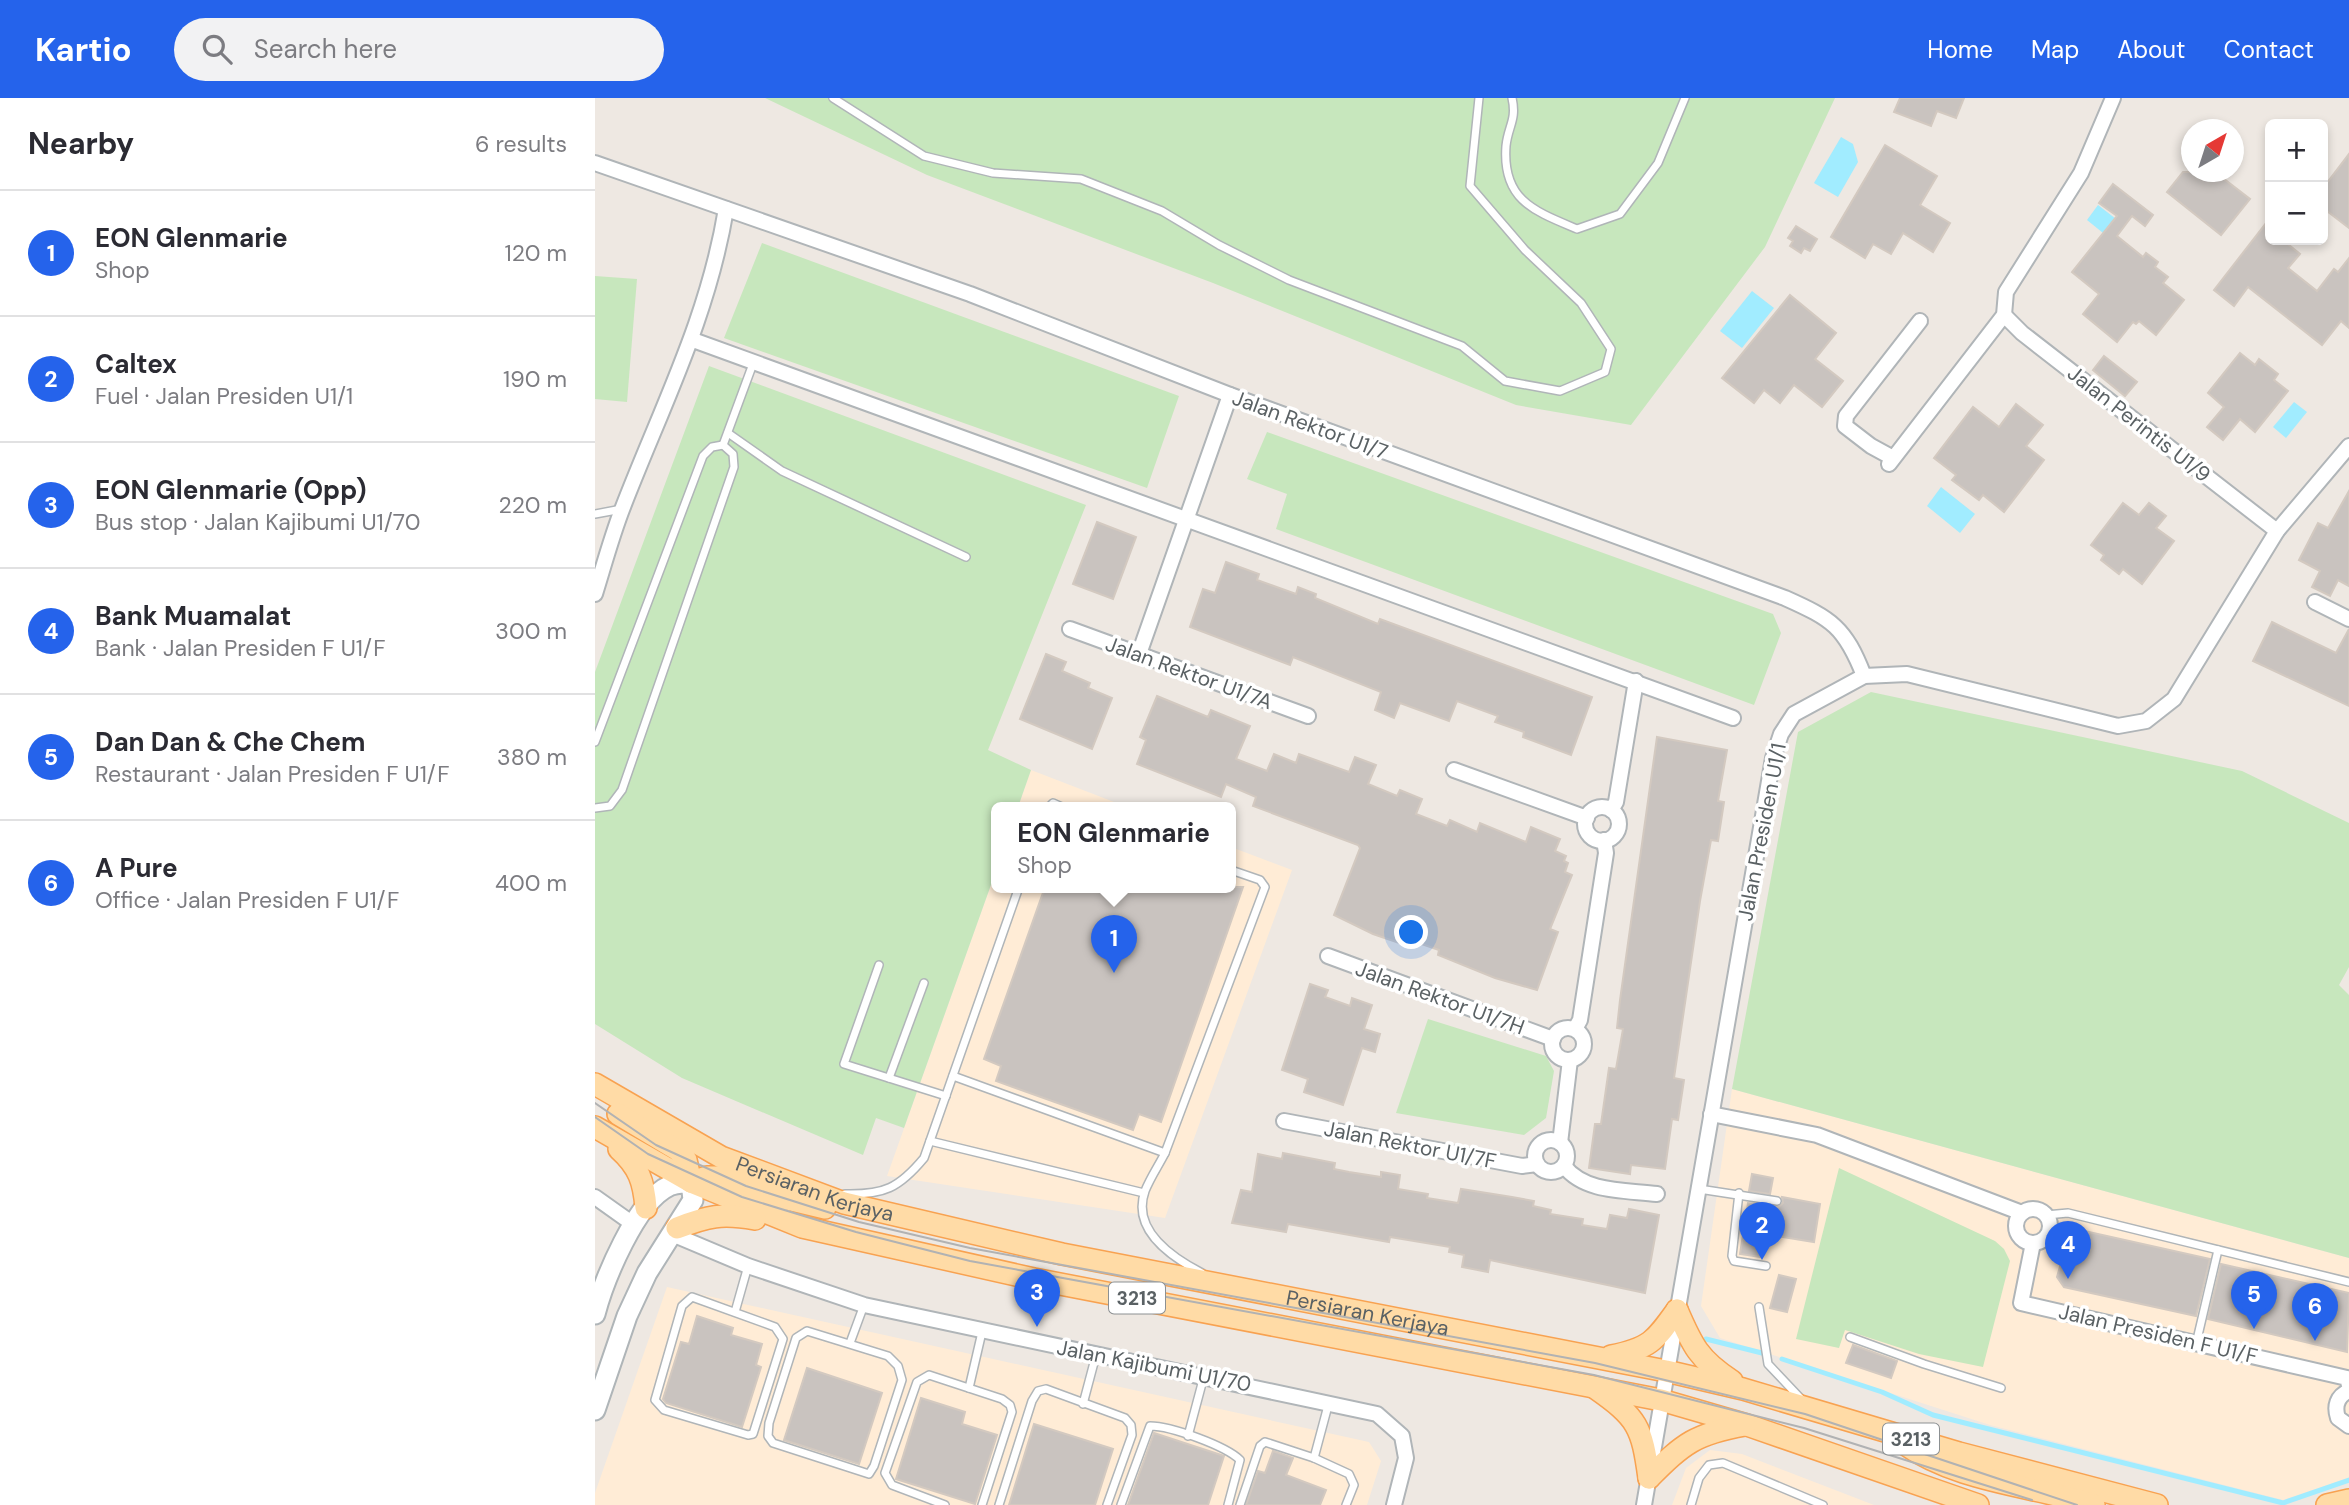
<!DOCTYPE html>
<meta charset="utf-8">
<style>
:root{--surface:#fff;--page:#f2f2f3;--text:#2b2b33;--muted:#7c7c81;--line:#e1e1e2;--accent:#2563eb}
body{margin:0;font-family:"DM Sans",sans-serif;background:var(--page);color:var(--text)}
.controls{position:absolute;right:21px;top:21px;display:grid;overflow:hidden;border-radius:10px;box-shadow:0 4px 10px #0003}
.controls button{width:63px;height:63px;display:grid;place-items:center;padding:0;border:0;border-bottom:2px solid var(--line);background:var(--surface);color:var(--text);font:35px sans-serif}
.compass{position:absolute;left:1586px;top:21px;width:63px;height:63px;border-radius:50%;background:var(--surface);box-shadow:0 4px 10px #0003;rotate:39deg}
.you{position:absolute;left:817px;top:835px;width:24px;height:24px;margin:-18px;border:5px solid #fff;border-radius:50%;background:#1a73e8;box-shadow:0 0 0 10px #1a73e833}
.badge{display:grid;place-items:center;width:46px;height:46px;border-radius:50%;background:var(--accent);color:#fff;font-size:23px;font-weight:700}
.pin{position:absolute;translate:-50% -58px;filter:drop-shadow(0 2px 4px #0008)}
.pin::after{content:'';position:absolute;top:37px;width:24px;height:21px;background:inherit;clip-path:polygon(0 0,100% 0,50% 100%)}
.popup{position:absolute;left:396px;top:704px;width:245px;height:91px;box-sizing:border-box;display:grid;place-content:center;border-radius:10px;background:var(--surface);filter:drop-shadow(0 2px 5px #0005);font-size:23px;white-space:nowrap;color:var(--muted)}
.popup b{font-size:26px;color:var(--text)}
.popup::after{content:'';position:absolute;left:50%;top:100%;margin-left:-14px;border:14px solid transparent;border-top-color:var(--surface)}
.list{margin:0;padding:0;list-style:none}
h2{display:flex;justify-content:space-between;align-items:center;height:91px;margin:0;padding:0 28px;font-size:30px}
h2 small{font-size:23px;font-weight:400;color:var(--muted)}
.list li{display:grid;grid-template-columns:46px 1fr auto;gap:21px;align-items:center;box-sizing:border-box;height:126px;padding:0 28px;border-top:2px solid var(--line)}
.list b{display:block;font-size:26px;white-space:nowrap}
.list p{margin:0;font-size:23px;white-space:nowrap;color:var(--muted)}
.list em{font-size:23px;font-style:normal;color:var(--muted)}
.icon{flex:none;width:38px;height:38px;fill:none;stroke:currentColor;stroke-width:2;stroke-linecap:round;stroke-linejoin:round}
.map{position:relative;flex:none;width:1754px;height:1407px;overflow:hidden}
header{display:flex;align-items:center;gap:42px;box-sizing:border-box;height:98px;padding:0 35px;background:var(--accent);color:#fff}
header strong{font-size:33px}
nav{display:flex;gap:38px;margin-inline-start:auto;font-size:24px}
.search{width:490px;height:63px;background:var(--page);display:flex;align-items:center;gap:18px;box-sizing:border-box;padding:0 24px;border-radius:38px;color:var(--muted);font-size:26px}
main{display:flex}
aside{flex:1;background:var(--surface)}
.map>svg:first-child{display:block}
.commercial{fill:#ffecd6}
.green{fill:#c7e7bd}
.water{fill:#a1ecff}
.lines{fill:none;stroke-linecap:round;stroke-linejoin:round}
.stream{stroke:#a1ecff;stroke-width:5}
.building{fill:#c9c3bf;stroke:#d3c9c0;stroke-width:2}
.lane-casing{stroke:#b0b5b8;stroke-width:10}
.street-casing{stroke:#b0b5b8;stroke-width:18}
.secondary-casing{stroke:#afb5b8;stroke-width:23}
.primary-casing{stroke:#f8a251;stroke-width:24}
.lane{stroke:#fff;stroke-width:7}
.street{stroke:#fff;stroke-width:14}
.secondary{stroke:#fff;stroke-width:19}
.primary{stroke:#ffdba6;stroke-width:21}
.tram{stroke:#b1b2b3;stroke-width:2}
.labels{text-anchor:middle;stroke-width:7;stroke-linejoin:round;paint-order:stroke}
.shield{fill:#fff;stroke:#8c9092;stroke-width:2}
.shield-label{font-size:19px;font-weight:bold;fill:#5a6164}
.street-label{font-size:21px;fill:#5a6164;stroke:#fff}
</style>
<header>
<strong>Kartio</strong>
<div class="search"><svg class="icon" aria-label="search" viewBox="0 0 24 24"><circle cx="10" cy="10" r="6"/><path d="M15 15l6 6"/></svg>Search here</div>
<nav><a>Home</a><a>Map</a><a>About</a><a>Contact</a></nav>
</header>
<main>
<aside>
<h2>Nearby<small>6 results</small></h2>
<ul class="list">
<li><span class="badge">1</span><div><b>EON Glenmarie</b><p>Shop</p></div><em>120 m</em></li>
<li><span class="badge">2</span><div><b>Caltex</b><p>Fuel · Jalan Presiden U1/1</p></div><em>190 m</em></li>
<li><span class="badge">3</span><div><b>EON Glenmarie (Opp)</b><p>Bus stop · Jalan Kajibumi U1/70</p></div><em>220 m</em></li>
<li><span class="badge">4</span><div><b>Bank Muamalat</b><p>Bank · Jalan Presiden F U1/F</p></div><em>300 m</em></li>
<li><span class="badge">5</span><div><b>Dan Dan &amp; Che Chem</b><p>Restaurant · Jalan Presiden F U1/F</p></div><em>380 m</em></li>
<li><span class="badge">6</span><div><b>A Pure</b><p>Office · Jalan Presiden F U1/F</p></div><em>400 m</em></li>
</ul>
</aside>
<div class="map">
<svg width="1754" height="1407" viewBox="0 0 1754 1407">
<rect width="100%" height="100%" fill="#eee8e2"/>
<g class="commercial">
<path d="M436,672L532,709H423Z"/>
<path d="M636,749L697,772L570,1120L292,1078L402,770V789H636Z"/>
<path d="M1137,991L1754,1160V1380L1688,1402L1395,1327L1125,1240L1106,1208Z"/>
<path d="M72,1189L774,1344L786,1363L772,1407H0V1395Z"/>
<path d="M1115,1352L1147,1356L1279,1407H1077L1091,1370Z"/>
</g>
<g class="green">
<path d="M170,0H1240L1170,149L1036,327L921,307L618,185L332,77Z"/>
<path d="M167,145L584,298L552,390L129,240Z"/>
<path d="M0,178L42,181L32,304L0,301Z"/>
<path d="M114,268L491,407L393,652L436,672L423,709H402V770L309,1030L281,1020L268,1057L87,980L0,926V574Z"/>
<path d="M672,334L1178,516L1186,535L1159,607L681,431L692,396L652,381Z"/>
<path d="M1276,594L1647,673L1754,725V869L1744,887L1754,897V1160L1137,991L1203,634Z"/>
<path d="M833,921L951,958L959,973L951,1020L929,1037L801,1015Z"/>
<path d="M1244,1070L1400,1143L1409,1151L1415,1163L1388,1269L1324,1256L1250,1232L1244,1250L1201,1241Z"/>
</g>
<g class="water">
<path d="M1246,39L1258,46L1263,64L1243,99L1219,85Z"/>
<path d="M1503,107L1530,128L1518,143L1492,122Z"/>
<path d="M1157,193L1179,210L1147,250L1125,233Z"/>
<path d="M1699,304L1712,314L1691,340L1678,329Z"/>
<path d="M1346,389L1380,416L1365,435L1332,408Z"/>
</g>
<g class="lines">
<g class="stream">
<path d="M1111,1241L1167,1255"/>
<path d="M1187,1261L1287,1294L1338,1317L1688,1405L1754,1382"/>
</g>
</g>
<g class="building">
<path d="M1305,0H1369L1361,20L1342,13L1336,28L1299,14Z"/>
<path d="M1290,47L1342,78L1325,107L1355,125L1338,154L1308,135L1296,156L1278,146L1270,160L1236,139Z"/>
<path d="M1754,56V130L1728,110V90Z"/>
<path d="M1588,74H1620L1655,101L1626,137L1572,94Z"/>
<path d="M1518,86L1558,117L1550,128L1537,118L1522,138L1548,159L1551,155L1563,164L1560,169L1573,179L1568,185L1589,202L1561,237L1544,223L1541,226L1538,224L1522,244L1488,216L1504,196L1477,174L1522,118L1504,105Z"/>
<path d="M1675,120V142H1699L1694,147L1705,156L1693,170L1722,193L1739,171L1743,174L1754,160V230L1746,223L1727,247L1653,189L1639,208L1619,192Z"/>
<path d="M1201,128L1222,141L1215,153L1209,150L1206,155L1195,148L1198,143L1193,140Z"/>
<path d="M1195,197L1241,235L1220,261L1248,283L1227,309L1199,287L1185,305L1169,292L1159,305L1127,280Z"/>
<path d="M1645,255L1660,267L1664,261L1683,276L1679,282L1693,293L1660,334L1645,321L1628,342L1612,329L1629,309L1613,295Z"/>
<path d="M1509,258L1542,284L1530,298L1498,272Z"/>
<path d="M1421,306L1448,327L1431,348L1449,362L1409,414L1388,397L1384,402L1357,382L1361,377L1339,360L1378,309L1404,329Z"/>
<path d="M1754,393V488L1743,482L1735,498L1717,489L1725,473L1704,462L1723,425L1733,430Z"/>
<path d="M1528,405L1544,417L1554,405L1571,418L1561,430L1579,443L1547,486L1528,471L1524,476L1506,462L1509,457L1496,447Z"/>
<path d="M502,424L541,439L518,501L478,486Z"/>
<path d="M631,464L664,476L662,482L701,496L703,489L721,496L720,500L783,526L785,521L997,599L976,657L928,639L929,634L900,624L903,618L862,603L854,623L805,605L799,620L780,612L786,594L698,559L695,567L595,529L608,491L620,495Z"/>
<path d="M1677,524L1741,555L1754,531V608L1658,563Z"/>
<path d="M451,556L471,564L467,573L495,585L493,590L517,600L497,651L425,621Z"/>
<path d="M562,598L613,619L616,612L655,628L641,661L672,673L679,656L701,665L704,656L754,674L760,659L781,667L773,686L802,698L805,692L827,701L821,716L852,728L855,722L882,734L885,725L931,744L936,729L965,741L960,753L971,758L969,763L973,765L970,774L977,777L955,831L963,834L942,892L900,880L843,857L844,852L809,840L807,846L778,836L739,817L765,750L763,747L658,708L661,699L631,686L626,699L542,666L551,642L545,639Z"/>
<path d="M1062,639L1132,652L1123,703L1129,704L1123,743L1116,742L1105,803L1079,980L1089,982L1083,1022L1077,1021L1070,1071L1036,1067L1035,1076L994,1070L1000,1026H1006L1014,970L1021,971L1028,931L1022,930L1025,902Z"/>
<path d="M450,789H648L566,1024L544,1016L538,1032L401,983L406,968L389,961Z"/>
<path d="M715,886L733,892L730,899L755,908L757,900L777,907L769,931L785,936L780,954L767,950L748,1007L709,994L713,981L687,972Z"/>
<path d="M688,1055L740,1065L739,1071L754,1074L786,1079V1074L805,1077L803,1091L833,1096L832,1100L863,1105L866,1091L917,1099L939,1103L938,1108L956,1112L955,1116L988,1121L987,1127L1012,1131L1015,1117L1032,1120L1034,1111L1064,1117L1050,1195L895,1162L893,1174L867,1169L869,1157L854,1154L855,1149L795,1139L794,1144L693,1126L691,1134L637,1125L646,1092L657,1094L663,1056L687,1061Z"/>
<path d="M1157,1076L1178,1080L1175,1096L1154,1093Z"/>
<path d="M1187,1099L1225,1106L1219,1144L1169,1136L1166,1159L1145,1156L1153,1105L1184,1109L1188,1105Z"/>
<path d="M1476,1130L1615,1161L1601,1218L1469,1189L1462,1179Z"/>
<path d="M1626,1166L1754,1195L1752,1254L1613,1221Z"/>
<path d="M1184,1177L1201,1181L1192,1214L1175,1210Z"/>
<path d="M102,1218L138,1230L136,1237L167,1246L161,1267L166,1269L147,1329L71,1305L68,1301L86,1244L94,1246Z"/>
<path d="M1258,1247L1302,1263L1296,1280L1251,1265Z"/>
<path d="M212,1270L287,1295L264,1366L189,1342Z"/>
<path d="M326,1300L370,1314L367,1326L402,1337L380,1406L301,1381Z"/>
<path d="M439,1326L518,1351L500,1407H414Z"/>
<path d="M559,1335L629,1358L613,1407H533Z"/>
<path d="M678,1353L698,1360L691,1377L731,1392L725,1407H651L663,1373L670,1375Z"/>
</g>
<g class="lines">
<g class="lane-casing">
<g id="lane">
<path d="M238,0L329,58L398,75L486,81L567,113L624,147L694,182L867,248L910,283L965,293L1010,274L1016,251L986,205L930,152L875,88L884,0"/>
<path d="M917,0C922,22 913,28 911,48C907,102 939,113 982,131L1025,116L1063,65L1090,0"/>
<path d="M133,335L187,373L371,459"/>
<path d="M128,347L159,263"/>
<path d="M0,416L27,411"/>
<path d="M0,644L108,358L117,349L128,347"/>
<path d="M454,709L458,705L467,709"/>
<path d="M0,710L15,708L27,692L139,369L138,356L128,347"/>
<path d="M284,867L249,966L351,998"/>
<path d="M358,978L570,1055"/>
<path d="M294,980L329,885"/>
<path d="M335,1043L549,1095"/>
<path d="M1104,1091L1182,1103"/>
<path d="M1144,1095L1137,1158L1139,1163L1171,1168"/>
<path d="M250,1096C289,1097 304,1090 329,1060L424,789"/>
<path d="M1451,1117L1473,1115L1754,1184"/>
<path d="M607,1175C578,1160 536,1132 550,1093C555,1080 564,1067 570,1055L670,789L665,782L636,772"/>
<path d="M97,1199L180,1229L188,1241L158,1336L153,1337L69,1312L60,1302L87,1208Z"/>
<path d="M1164,1209L1173,1266L1207,1302"/>
<path d="M140,1214L153,1168"/>
<path d="M212,1233L293,1258L303,1268L307,1282L279,1368L274,1376L178,1345L173,1338L174,1325L201,1240Z"/>
<path d="M1255,1239L1329,1266L1406,1290"/>
<path d="M255,1245L269,1207"/>
<path d="M1601,1246L1623,1152"/>
<path d="M374,1290L387,1234"/>
<path d="M488,1306L501,1257"/>
<path d="M593,1338L609,1278"/>
<path d="M719,1360L734,1304"/>
<path d="M350,1407L297,1387L290,1375L322,1284L334,1277L407,1301L415,1307L417,1314L387,1407"/>
<path d="M404,1407L437,1303L443,1293L451,1291L530,1320L536,1327L537,1337L512,1407"/>
<path d="M526,1407L555,1328C576,1328 631,1348 645,1362L633,1407"/>
<path d="M645,1407L665,1348L670,1344L719,1360L754,1376L759,1387L751,1407"/>
<path d="M1096,1407L1104,1380L1114,1367L1128,1365L1228,1407"/>
</g>
</g>
<g class="street-casing">
<g id="street">
<path d="M0,65L375,196L635,297L1190,500C1237,521 1250,529 1269,578"/>
<path d="M1409,217L1427,235L1682,433"/>
<path d="M98,242L1138,620"/>
<path d="M1298,360L1276,348L1250,328L1251,318L1325,223"/>
<path d="M1294,366L1409,217L1411,194L1486,75L1518,0"/>
<path d="M0,496C9,467 17,437 28,409C67,308 113,220 131,111"/>
<path d="M1720,504L1754,521"/>
<path d="M475,531L713,618"/>
<path d="M544,556L635,297"/>
<path d="M859,672L992,720"/>
<circle cx="1007" cy="726" r="17"/>
<path d="M1016,712L1021,704L1041,583"/>
<path d="M733,858L958,941"/>
<circle cx="973" cy="946" r="16"/>
<path d="M980,931L985,922L1011,755L1009,742"/>
<path d="M1116,1016L1222,1037L1427,1115"/>
<path d="M689,1023L927,1068L942,1066"/>
<circle cx="956" cy="1058" r="16"/>
<path d="M965,1045L975,962"/>
<path d="M969,1068C990,1095 1030,1092 1062,1096"/>
<path d="M0,1099L38,1126"/>
<circle cx="1438" cy="1128" r="17"/>
<path d="M77,1136L153,1168L269,1207L782,1316L807,1338L811,1360L799,1407"/>
<path d="M1438,1145L1426,1205L1752,1280L1754,1287"/>
<path d="M1754,1293C1742,1298 1739,1308 1743,1320L1754,1328"/>
<path d="M1049,1407L1178,660L1186,636L1199,616L1269,578L1312,576L1523,628L1551,623L1579,601L1682,433L1754,348"/>
</g>
</g>
<g class="secondary-casing">
<path id="secondary" d="M0,1216C9,1182 41,1103 74,1088C80,1085 90,1085 96,1084L98,1102L52,1175L32,1218L0,1312"/>
</g>
<g class="primary-casing">
<g id="primary">
<path id="s1" d="M0,986L126,1059L249,1105L467,1156L1071,1273L1148,1291L1364,1355L1562,1407"/>
<path d="M23,1016L83,1052L91,1062L96,1084"/>
<path d="M0,1029L96,1084L207,1129L439,1181L1066,1302L1152,1327L1383,1407"/>
<path d="M24,1051C44,1069 49,1084 51,1110"/>
<path d="M96,1084L112,1079H129L176,1097L230,1110"/>
<path d="M82,1130C113,1118 127,1115 160,1121"/>
<path d="M1082,1212C1097,1247 1104,1262 1137,1283"/>
<path d="M1016,1258C1054,1251 1060,1243 1082,1212"/>
<path d="M1000,1290C1043,1320 1047,1329 1054,1380"/>
<path d="M1308,1345C1363,1384 1435,1387 1499,1407"/>
<path d="M1054,1380C1089,1345 1100,1336 1150,1327"/>
<path d="M1732,1407L1754,1402"/>
</g>
</g>
<use href="#lane" class="lane"/>
<use href="#street" class="street"/>
<use href="#secondary" class="secondary"/>
<use href="#primary" class="primary"/>
<g class="tram">
<path d="M0,1005L61,1047L151,1088L264,1124L375,1150L1000,1265L1210,1316L1482,1407"/>
<path d="M0,1019L53,1056L147,1099L261,1134L375,1163L999,1277L1209,1330L1437,1402"/>
</g>
</g>
<g class="labels">
<g class="shield">
<rect x="514" y="1184.5" width="56" height="31" rx="5"/>
<rect x="1288" y="1325.5" width="56" height="31" rx="5"/>
</g>
<g class="shield-label">
<text x="542" y="1207">3213</text>
<text x="1316" y="1348">3213</text>
</g>
<g class="street-label">
<text transform="translate(1544 326) rotate(38)" y="7">Jalan Perintis U1/9</text>
<text transform="translate(715 327) rotate(20)" y="7">Jalan Rektor U1/7</text>
<text transform="translate(594 575) rotate(20)" y="7">Jalan Rektor U1/7A</text>
<text transform="translate(1167 734) rotate(-79)" y="7">Jalan Presiden U1/1</text>
<text transform="translate(845 900) rotate(20)" y="7">Jalan Rektor U1/7H</text>
<text transform="translate(815 1047) rotate(11)" y="7">Jalan Rektor U1/7F</text>
<text dy="7" stroke="none"><textPath href="#s1" startOffset="245">Persiaran Kerjaya</textPath></text>
<text dy="7" stroke="none"><textPath href="#s1" startOffset="812">Persiaran Kerjaya</textPath></text>
<text transform="translate(1563 1236) rotate(13)" y="7">Jalan Presiden F U1/F</text>
<text transform="translate(559 1268) rotate(11)" y="7">Jalan Kajibumi U1/70</text>
</g>
</g>
</svg>
<div class="controls">
<button>+</button>
<button>−</button>
</div>
<svg class="compass" viewBox="-18 -18 36 36"><path d="M0-13l5 13h-10z" fill="#e53935"/><path d="M0 13l5-13h-10z" fill="#7c7c81"/></svg>
<div class="you"></div>
<div class="pin badge" style="left:519px;top:875px">1</div>
<div class="popup"><b>EON Glenmarie</b>Shop</div>
<div class="pin badge" style="left:1167px;top:1162px">2</div>
<div class="pin badge" style="left:442px;top:1229px">3</div>
<div class="pin badge" style="left:1473px;top:1181px">4</div>
<div class="pin badge" style="left:1659px;top:1231px">5</div>
<div class="pin badge" style="left:1720px;top:1243px">6</div>
</div>
</main>
